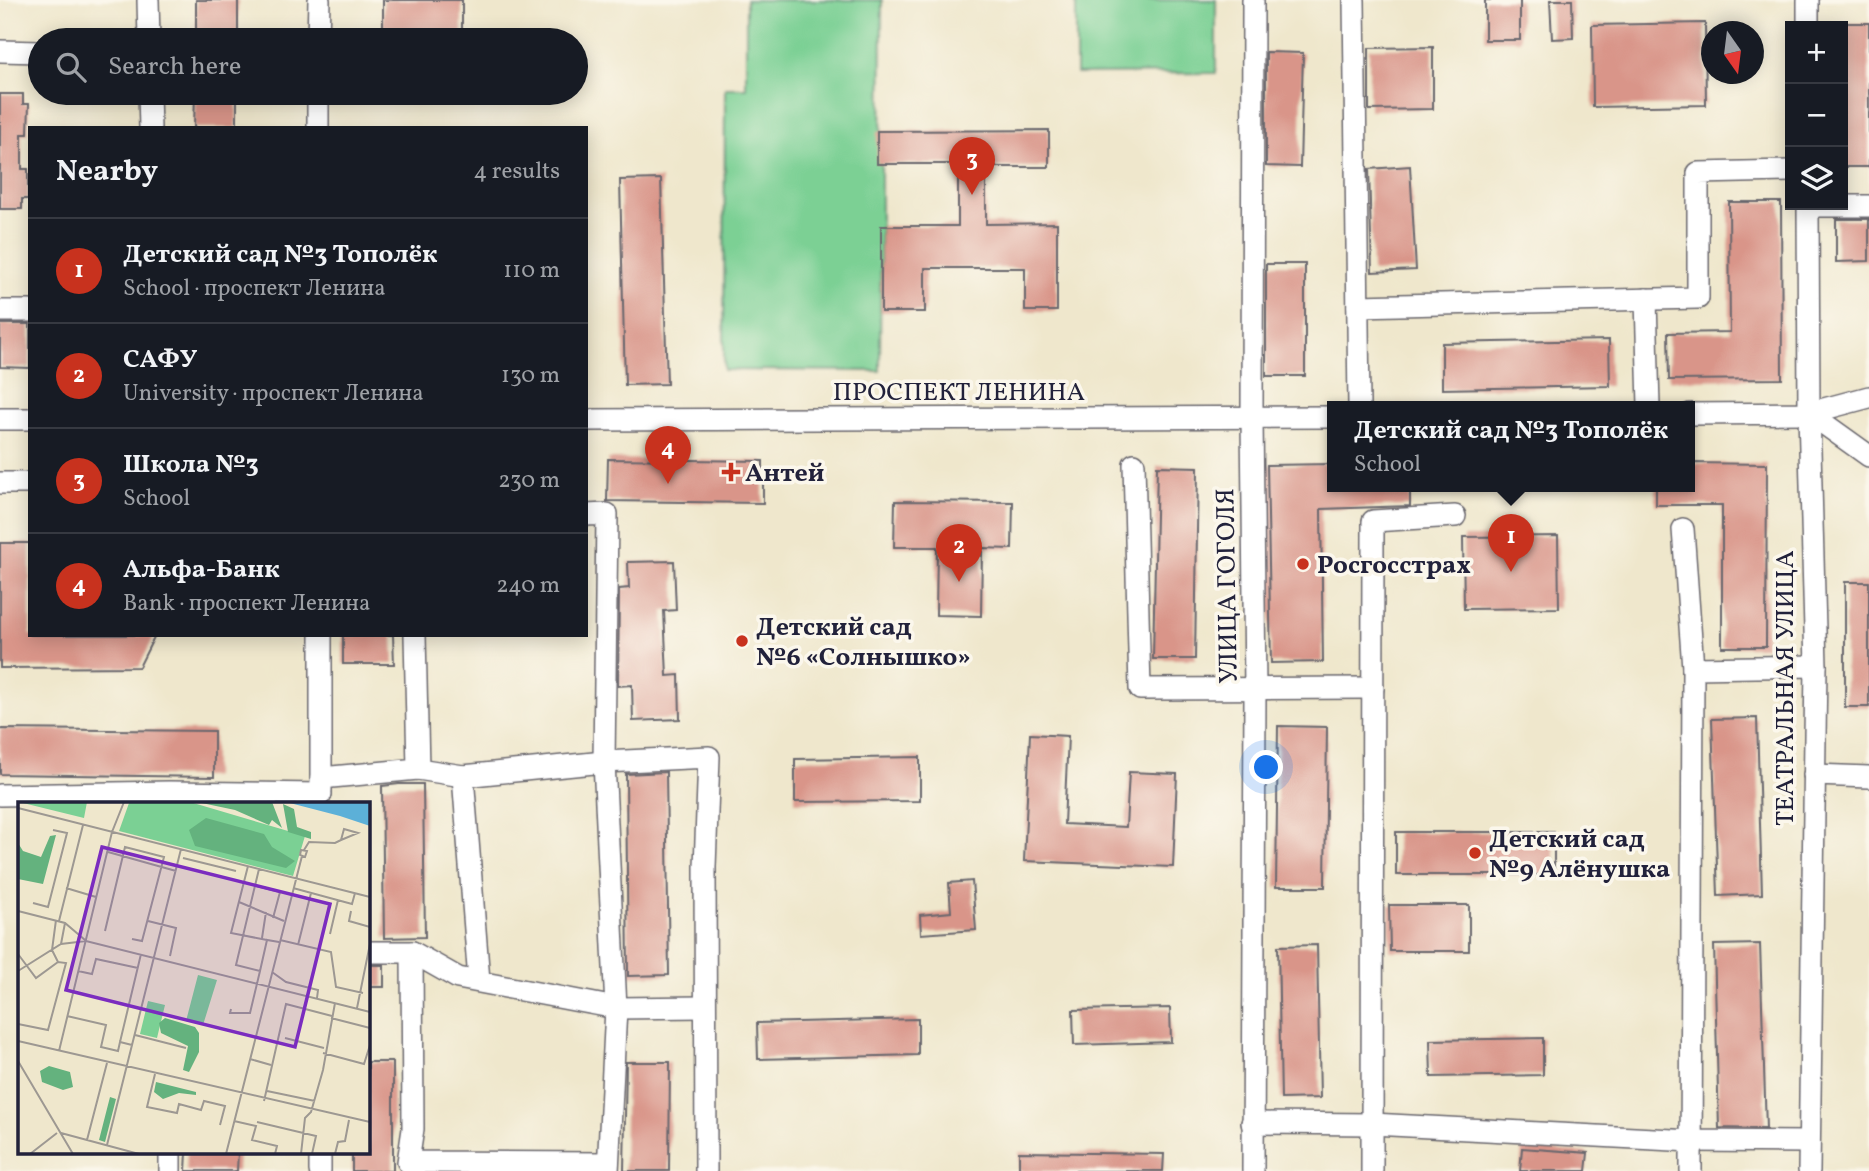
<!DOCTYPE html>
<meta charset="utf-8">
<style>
:root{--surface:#171b24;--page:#242831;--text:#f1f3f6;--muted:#9ea1a6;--line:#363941;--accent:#c8321e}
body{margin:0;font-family:Vollkorn,serif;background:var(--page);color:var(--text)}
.controls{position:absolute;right:21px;top:21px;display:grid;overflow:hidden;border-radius:0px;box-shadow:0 4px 18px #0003}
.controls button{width:63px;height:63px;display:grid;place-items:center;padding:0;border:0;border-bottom:2px solid var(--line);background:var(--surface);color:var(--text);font:35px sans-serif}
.compass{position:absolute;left:1701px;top:21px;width:63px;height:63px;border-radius:50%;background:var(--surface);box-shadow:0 4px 18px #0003;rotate:166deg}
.you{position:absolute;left:1267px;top:768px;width:24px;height:24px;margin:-18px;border:5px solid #fff;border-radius:50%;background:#1a73e8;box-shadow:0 0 0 10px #1a73e833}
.badge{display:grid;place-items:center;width:46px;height:46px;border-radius:50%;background:var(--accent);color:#fff;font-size:23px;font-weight:700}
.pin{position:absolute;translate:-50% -58px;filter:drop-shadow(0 2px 4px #0008)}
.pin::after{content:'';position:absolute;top:37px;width:24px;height:21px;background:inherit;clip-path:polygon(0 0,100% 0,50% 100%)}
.popup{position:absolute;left:1327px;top:401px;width:368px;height:91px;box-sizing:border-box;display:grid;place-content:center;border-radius:0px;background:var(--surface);filter:drop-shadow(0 2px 5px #0005);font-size:23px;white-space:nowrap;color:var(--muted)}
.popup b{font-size:26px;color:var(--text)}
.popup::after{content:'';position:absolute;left:50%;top:100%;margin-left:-14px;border:14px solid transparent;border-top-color:var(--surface)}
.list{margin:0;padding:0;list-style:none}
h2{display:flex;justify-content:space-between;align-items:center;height:91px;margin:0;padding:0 28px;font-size:30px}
h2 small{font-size:23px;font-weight:400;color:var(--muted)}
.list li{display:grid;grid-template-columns:46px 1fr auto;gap:21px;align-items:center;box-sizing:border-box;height:105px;padding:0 28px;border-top:2px solid var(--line)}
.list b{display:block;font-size:26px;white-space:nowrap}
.list p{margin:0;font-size:23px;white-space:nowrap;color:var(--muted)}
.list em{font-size:23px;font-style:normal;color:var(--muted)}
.icon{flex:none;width:38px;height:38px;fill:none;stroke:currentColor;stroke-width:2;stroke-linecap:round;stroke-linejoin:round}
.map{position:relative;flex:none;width:1869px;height:1171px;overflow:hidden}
.search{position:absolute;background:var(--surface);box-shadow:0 4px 18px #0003;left:28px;top:28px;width:560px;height:77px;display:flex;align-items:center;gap:18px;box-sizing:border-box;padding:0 24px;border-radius:38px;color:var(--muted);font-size:26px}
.panel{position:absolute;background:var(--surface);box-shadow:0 4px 18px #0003;left:28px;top:126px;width:560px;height:511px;border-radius:0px}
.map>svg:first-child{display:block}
.green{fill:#7bd094;stroke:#4e7968;stroke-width:2}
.building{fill:#d99589}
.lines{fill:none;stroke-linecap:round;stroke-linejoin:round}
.minor-casing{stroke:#6a676e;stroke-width:24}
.minor{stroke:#fff;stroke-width:21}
.poi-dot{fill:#c8321e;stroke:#fbf7ec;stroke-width:2.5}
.labels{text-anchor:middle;stroke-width:7;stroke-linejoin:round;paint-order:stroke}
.street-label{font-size:26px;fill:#22223b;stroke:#fbf7ec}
.poi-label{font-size:26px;font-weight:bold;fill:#22223b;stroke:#fbf7ec;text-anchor:start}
.inset-road{fill:none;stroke:#9d9892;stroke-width:2}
.view{fill:#7b2cbf;fill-opacity:0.15;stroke:#7b2cbf;stroke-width:3.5}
.inset-edge{fill:none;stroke:#22223b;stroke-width:3.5}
</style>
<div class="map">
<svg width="1869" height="1171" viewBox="0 0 1869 1171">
<rect width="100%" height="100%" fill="#fbf7ec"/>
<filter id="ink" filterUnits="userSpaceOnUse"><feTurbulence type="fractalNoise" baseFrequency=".0143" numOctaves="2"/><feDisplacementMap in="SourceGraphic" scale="14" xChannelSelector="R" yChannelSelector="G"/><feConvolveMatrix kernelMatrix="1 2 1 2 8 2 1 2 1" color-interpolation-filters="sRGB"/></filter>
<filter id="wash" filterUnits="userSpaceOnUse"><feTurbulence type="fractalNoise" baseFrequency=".00686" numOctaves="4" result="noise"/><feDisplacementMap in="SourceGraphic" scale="28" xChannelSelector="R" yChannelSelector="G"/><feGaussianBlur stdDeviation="1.57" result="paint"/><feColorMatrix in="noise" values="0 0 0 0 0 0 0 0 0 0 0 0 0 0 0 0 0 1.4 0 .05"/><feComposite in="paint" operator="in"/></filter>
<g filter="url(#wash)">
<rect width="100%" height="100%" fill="#efe7cc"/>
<g class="green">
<path d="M746,0H882L880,371L724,370L725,88H746Z"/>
<path d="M1076,0H1216V73L1076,74Z"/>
</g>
<g id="blocks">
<g class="building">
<rect x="196" y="0" width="42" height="40"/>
<rect x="383" y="0" width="79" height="40"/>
<rect x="1485" y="0" width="35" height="40"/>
<path d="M1550,0H1572L1573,38L1552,39Z"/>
<path d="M1705,23L1706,105L1593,107L1592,25Z"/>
<rect x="1843" y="23" width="26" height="144"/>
<path d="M1433,47V109L1369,110V48Z"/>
<path d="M1266,52L1303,53L1300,167L1266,166Z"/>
<path d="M195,93H237V128H194Z"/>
<path d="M0,94H23V104H29L28,134H22V169H28V199H22V209H0Z"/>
<path d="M1049,130V167H986V224L1057,223V311H1025V268H925V312H881V226H958V164H877V131Z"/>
<path d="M1410,166L1416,270L1372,272L1369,169Z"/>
<path d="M661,179L667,384L625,385L620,180Z"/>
<path d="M1729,202H1781L1782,379L1669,380L1668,333L1730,332Z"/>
<path d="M1836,219H1869V261L1836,262Z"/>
<rect x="1266" y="264" width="39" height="112"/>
<path d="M0,324H30V368L0,367Z"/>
<path d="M1609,340L1610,386L1442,389V343Z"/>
<path d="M608,459L763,461V503L607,501Z"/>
<path d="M1690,463L1767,464L1766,647H1722V505H1656V486H1690Z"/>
<path d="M1333,464V486H1410V506L1321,509L1323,662L1271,663L1267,465Z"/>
<path d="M1157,466L1198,467L1195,659H1153Z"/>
<path d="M895,501L1013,502L1012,549L982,548L981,616L936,615L937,547H894Z"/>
<path d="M1558,536L1559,608L1464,609L1463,537Z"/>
<path d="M0,543H30V635H155L139,667L0,668Z"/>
<path d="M674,561L676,610L664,611L667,676L679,675L680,719L633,721L632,685L618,686L619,589L629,588L628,562Z"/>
<rect x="1845" y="582" width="24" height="125"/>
<path d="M343,635H393L394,664H343Z"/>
<path d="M1757,718L1762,894L1718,896L1712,719Z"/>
<path d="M1278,726L1327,727L1325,887H1276Z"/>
<path d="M0,729L214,731V777L0,774Z"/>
<path d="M1030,734L1068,736L1064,824L1126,827L1129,772L1177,774L1173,867L1024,861Z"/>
<path d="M920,757V801L795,802V759Z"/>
<path d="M666,772L669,975L628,976L626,774Z"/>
<path d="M399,784H423L425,937L384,938L382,786Z"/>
<rect x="1396" y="832" width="158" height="43"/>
<path d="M972,881L976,930L921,934L920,915L951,912L949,883Z"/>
<path d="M1389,905H1469V951H1390Z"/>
<path d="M1760,944L1766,1129L1719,1128L1714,945Z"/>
<path d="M1317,945L1320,1098L1281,1099L1278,946Z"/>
<rect x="368" y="965" width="16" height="22"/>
<path d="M1170,1008L1171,1042L1074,1045L1073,1010Z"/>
<path d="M918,1019V1055L758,1059L757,1023Z"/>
<path d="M1543,1038V1075L1431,1077L1430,1040Z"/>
<path d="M368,1062H393V1171H352V1152H368Z"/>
<path d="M626,1062H670L669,1171H624Z"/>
<path d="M1522,1148L1588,1153L1586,1171H1520Z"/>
<path d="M187,1152H238L237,1171H186Z"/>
<path d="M1019,1152L1164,1154L1163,1171H1019Z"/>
</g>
</g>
</g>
<g filter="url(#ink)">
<use href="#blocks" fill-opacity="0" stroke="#6a676e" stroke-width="2"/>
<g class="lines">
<g class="minor-casing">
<g id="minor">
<path d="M148,0L149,40"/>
<path d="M1354,0L1359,406"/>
<path d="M1808,0V26"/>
<path d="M318,40L319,0"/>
<path d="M0,51L40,52"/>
<path d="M149,93L150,128"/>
<path d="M318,128V93"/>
<path d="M1808,205L1809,413L1816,666L1809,1171"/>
<path d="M1808,206H1869"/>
<path d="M1646,299L1649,406"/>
<path d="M1358,306L1698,298V173L1790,171"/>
<path d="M0,311H30"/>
<path d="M1809,413L1869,456"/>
<path d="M1690,414L1809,413L1869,397"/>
<path d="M0,419H30"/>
<path d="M586,420L1332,417"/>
<path d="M1134,464L1140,689L1373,688"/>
<path d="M0,483H30"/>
<path d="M586,515L607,514L604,762L616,1008L608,1171"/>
<path d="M1683,529L1693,668L1691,1171"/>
<path d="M1693,668L1816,666"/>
<path d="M418,769L463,776L604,762L709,757L705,867L706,1171"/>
<path d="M1814,775L1869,777"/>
<path d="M463,776L479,981"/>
<path d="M321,778L418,769L415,635"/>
<path d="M321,791V635"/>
<path d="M0,795L169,792L321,794"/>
<path d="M368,952H412L458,978L616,1008L704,1007"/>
<path d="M412,952L413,1129L408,1162L608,1163"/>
<path d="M1252,1123L1372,1124L1692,1141L1808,1142"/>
<path d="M170,1152V1171"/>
<path d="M320,1171V1152"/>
<path d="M1253,1171L1255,690L1252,418L1253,0"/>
<path d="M1372,1171L1373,521L1455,516"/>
</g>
</g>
<use href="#minor" class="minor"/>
</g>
</g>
<g class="poi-dot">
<path d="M727.5 461.5h7v7h7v7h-7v7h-7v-7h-7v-7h7z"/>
<circle cx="1303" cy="564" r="7"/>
<circle cx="742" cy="641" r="7"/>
<circle cx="1475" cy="853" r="7"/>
</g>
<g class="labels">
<g class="street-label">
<text x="959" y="400">ПРОСПЕКТ ЛЕНИНА</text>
<text transform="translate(1226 586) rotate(-91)" y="9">УЛИЦА ГОГОЛЯ</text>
<text transform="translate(1784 688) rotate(-90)" y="9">ТЕАТРАЛЬНАЯ УЛИЦА</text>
</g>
<g class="poi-label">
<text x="745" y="481">Антей</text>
<text x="1317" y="573">Росгосстрах</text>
<text x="756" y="635">Детский сад<tspan x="756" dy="30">№6 «Солнышко»</tspan></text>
<text x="1489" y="847">Детский сад<tspan x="1489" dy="30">№9 Алёнушка</tspan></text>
</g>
</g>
<g transform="translate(18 802)">
<rect width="352" height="352" fill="#efe7cc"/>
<path d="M1,0H69L66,16ZM172,0L287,34L275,74L101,29L111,1ZM180,173L199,178L185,223L168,219ZM130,199L147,203L139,236L122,232Z" fill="#7bd094"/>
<path d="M179,0H254L264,26L254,18L251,23L217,8ZM265,2L276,7L279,25L293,30V37L270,30ZM188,16L246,32L254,45L277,59L268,66L177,44L171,28ZM38,33L25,82L0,77V41L5,49L23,55L32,34ZM147,216L177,225L181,231V250L171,270L165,268L170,244L143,231L141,221ZM31,264L52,270L55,285L45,288L24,280L22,269ZM138,280L178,290V293L161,291L145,297L136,290ZM92,295L98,297L87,340L81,338Z" fill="#64b27e"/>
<path d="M268,0H352V24L322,14Z" fill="#5cb0d8"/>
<path class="inset-road" d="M0,6L352,95M283,48L289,49L287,55L282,53ZM286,48L291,40L317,41L323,38L340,31L326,27L323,38M90,50L158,69M165,56L218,69M230,64L213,131L249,138M241,67L218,163L242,169L249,138L261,140M238,84L262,90L255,116M48,86L78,95M275,86L334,102L337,91M221,100L266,119M15,101L30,105L49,31L35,28M0,109L47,121L67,138M333,109L331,119L352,125M38,118L34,148L40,160M41,119L65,23M130,119L158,126L152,154M87,129L107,45L146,55L124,139L114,137M312,132L320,98M244,136L248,110M262,138L313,150L318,185L345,191M43,142L47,121M280,143L293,91M0,152L18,176L40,160L48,161L30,228L0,222M0,169L43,142L68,139L352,210M60,169L74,172L78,157L120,166M254,170L268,180L300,188L299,196M339,206L352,142M213,207L212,211H232L242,169M49,214L88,223L83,245L100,249L102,240L114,243M313,216L352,226M117,233L168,246M267,236L306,246M0,239L352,320M102,240L123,152M41,249L94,30L106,0M305,251L346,262L352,243M232,257L253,263M0,259L55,352M137,272L129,305L159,311L161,302L183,308L186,299L207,304L202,323M249,289L297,299M246,299L268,202L314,214M216,319L238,324L234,338L259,344L257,352M239,320L298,334L294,352M43,331L121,352M69,338L89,261M89,343L163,47M12,352L39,331M208,352L284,54M283,352L287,316L293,310L305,268L317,201M317,352L320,340L327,339L331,318"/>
<path class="view" d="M84,45L312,102L277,245L48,188Z"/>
<rect width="352" height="352" class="inset-edge"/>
</g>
</svg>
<div class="controls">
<button>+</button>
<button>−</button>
<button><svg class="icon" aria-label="layers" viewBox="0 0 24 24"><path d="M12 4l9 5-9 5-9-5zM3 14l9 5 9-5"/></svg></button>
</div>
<svg class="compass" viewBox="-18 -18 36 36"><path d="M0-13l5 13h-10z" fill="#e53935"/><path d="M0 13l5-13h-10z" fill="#9ea1a6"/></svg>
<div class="you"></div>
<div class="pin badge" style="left:1511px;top:572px">1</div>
<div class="popup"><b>Детский сад №3 Тополёк</b>School</div>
<div class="pin badge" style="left:959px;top:582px">2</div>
<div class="pin badge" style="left:972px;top:195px">3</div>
<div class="pin badge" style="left:668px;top:484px">4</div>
<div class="search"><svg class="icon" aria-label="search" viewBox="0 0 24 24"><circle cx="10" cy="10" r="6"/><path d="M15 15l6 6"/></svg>Search here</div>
<section class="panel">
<h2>Nearby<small>4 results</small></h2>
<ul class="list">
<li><span class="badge">1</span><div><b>Детский сад №3 Тополёк</b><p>School · проспект Ленина</p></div><em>110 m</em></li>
<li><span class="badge">2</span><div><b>САФУ</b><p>University · проспект Ленина</p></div><em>130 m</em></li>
<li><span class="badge">3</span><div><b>Школа №3</b><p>School</p></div><em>230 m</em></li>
<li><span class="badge">4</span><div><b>Альфа-Банк</b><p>Bank · проспект Ленина</p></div><em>240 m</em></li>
</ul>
</section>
</div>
